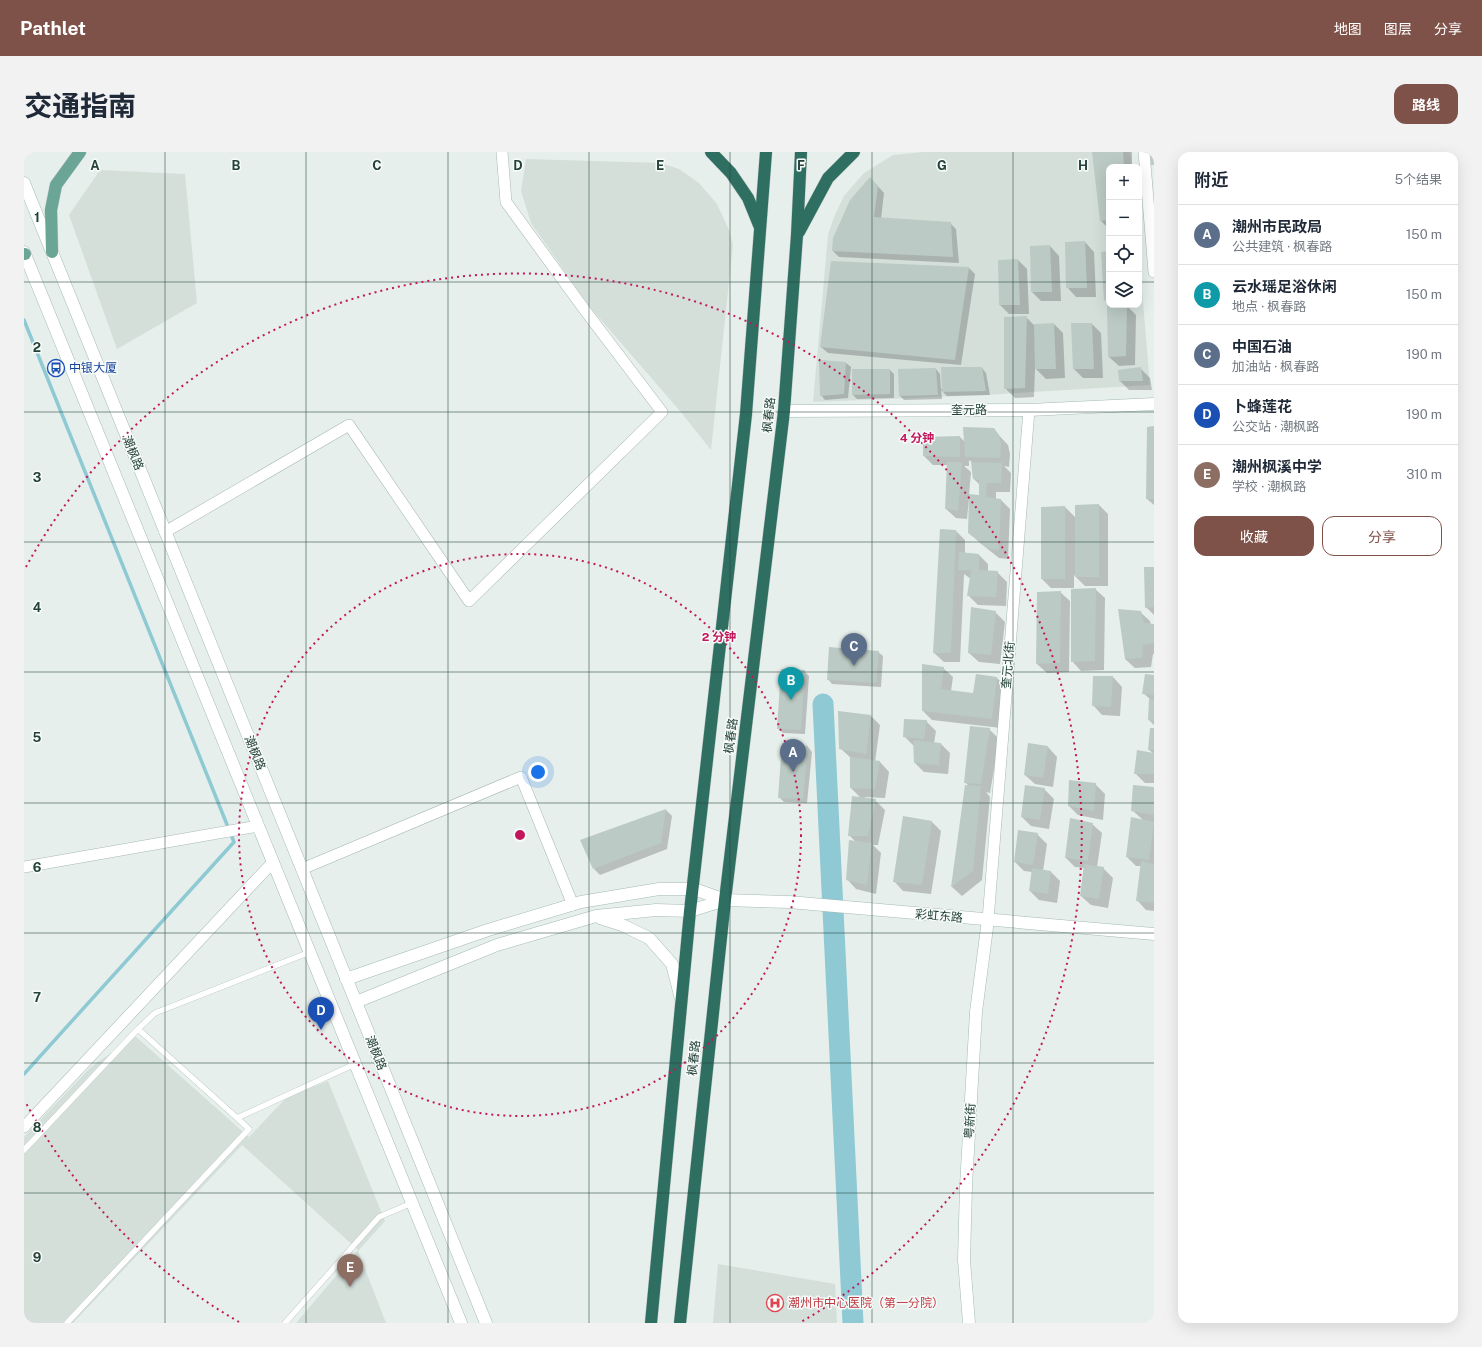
<!DOCTYPE html>
<html lang="zh">
<meta charset="utf-8">
<style>
:root{--surface:#fff;--page:#f2f2f3;--text:#1f2937;--muted:#747a83;--line:#e0e1e3;--accent:#7f5249}
body{margin:0;font-family:"Public Sans","Noto Sans SC",sans-serif;background:var(--page);color:var(--text)}
.controls{position:absolute;right:12px;top:12px;display:grid;overflow:hidden;border-radius:8px;box-shadow:0 4px 16px #0002}
.controls button{width:36px;height:36px;display:grid;place-items:center;padding:0;border:0;border-bottom:1px solid var(--line);background:var(--surface);color:var(--text);font:20px sans-serif}
.you{position:absolute;left:514px;top:620px;width:14px;height:14px;margin:-10px;border:3px solid #fff;border-radius:50%;background:#1a73e8;box-shadow:0 0 0 6px #1a73e833}
.badge{display:grid;place-items:center;width:26px;height:26px;border-radius:50%;background:var(--accent);color:#fff;font-size:13px;font-weight:700}
.pin{position:absolute;translate:-50% -33px;filter:drop-shadow(0 1px 2px #0008)}
.pin::after{content:'';position:absolute;top:21px;width:14px;height:12px;background:inherit;clip-path:polygon(0 0,100% 0,50% 100%)}
.list{margin:0;padding:0;list-style:none}
h2{display:flex;justify-content:space-between;align-items:center;height:52px;margin:0;padding:0 16px;font-size:17px}
h2 small{font-size:13px;font-weight:400;color:var(--muted)}
.list li{display:grid;grid-template-columns:26px 1fr auto;gap:12px;align-items:center;box-sizing:border-box;height:60px;padding:0 16px;border-top:1px solid var(--line)}
.list b{display:block;font-size:15px;white-space:nowrap}
.list p{margin:0;font-size:13px;white-space:nowrap;color:var(--muted)}
.list em{font-size:13px;font-style:normal;color:var(--muted)}
.actions{display:flex;gap:8px;padding:12px 16px}
.actions a{flex:1;padding:9px 0;border:1px solid var(--accent);border-radius:12px;text-align:center;font-size:14px;color:var(--accent)}
.actions .main{background:var(--accent);color:#fff}
.icon{flex:none;width:22px;height:22px;fill:none;stroke:currentColor;stroke-width:2;stroke-linecap:round;stroke-linejoin:round}
.map{position:relative;flex:none;width:1130px;height:1171px;overflow:hidden;border-radius:12px}
header{display:flex;align-items:center;gap:24px;box-sizing:border-box;height:56px;padding:0 20px;background:var(--accent);color:#fff}
header strong{font-size:19px}
nav{display:flex;gap:22px;margin-inline-start:auto;font-size:14px}
.intro{display:flex;align-items:center;justify-content:space-between;box-sizing:border-box;height:96px;padding:0 24px}
h1{margin:0;font-size:28px}
.button{padding:10px 18px;border-radius:12px;background:var(--accent);color:#fff;font-size:14px;font-weight:700}
main{display:flex;gap:24px;padding:0 24px}
aside{flex:1;background:var(--surface);border-radius:12px;box-shadow:0 4px 16px #0002}
.map>svg:first-child{display:block}
.built{fill:#d4dfda}
.shadow{fill:#0003;fill-rule:evenodd}
.lines{fill:none;stroke-linecap:round;stroke-linejoin:round}
.stream{stroke:#8ec9d4;stroke-width:3.5}
.river{stroke:#8ec9d4;stroke-width:21}
.building{fill:#bbcac4}
.lane-casing{stroke:#a8b8b2;stroke-width:6}
.street-casing{stroke:#a8b8b2;stroke-width:12}
.secondary-casing{stroke:#a4bbb3;stroke-width:13}
.primary-casing{stroke:#c2cac8;stroke-width:13}
.highway-casing{stroke:#c2cac8;stroke-width:13}
.lane{stroke:#fff;stroke-width:5.5}
.street{stroke:#fff;stroke-width:11}
.secondary{stroke:#fff;stroke-width:12}
.primary{stroke:#6aa596;stroke-width:12}
.highway{stroke:#2f6f62;stroke-width:12}
.grid{fill:none;stroke:#24423a;stroke-width:1;stroke-opacity:0.55}
.ring{fill:none;stroke:#c2185b;stroke-width:2;stroke-dasharray:2 4}
.labels{text-anchor:middle;stroke-width:3;stroke-linejoin:round;paint-order:stroke}
.transit-label{font-size:12px;fill:#164399;stroke:#f7fbf9;text-anchor:start}
.street-label{font-size:12px;fill:#24423a;stroke:#f7fbf9}
.health-label{font-size:12px;fill:#be3a42;stroke:#f7fbf9;text-anchor:start}
.grid-label{font-size:13px;text-anchor:middle;font-weight:bold;fill:#24423a;stroke:#f7fbf9;stroke-width:3;stroke-linejoin:round;paint-order:stroke}
.centre{fill:#c2185b;stroke:#f7fbf9;stroke-width:2}
.ring-label{font-size:12px;text-anchor:middle;font-weight:bold;fill:#c2185b;stroke:#f7fbf9;stroke-width:3;stroke-linejoin:round;paint-order:stroke}
</style>
<header>
<strong>Pathlet</strong>
<nav><a>地图</a><a>图层</a><a>分享</a></nav>
</header>
<div class="intro"><h1>交通指南</h1><a class="button">路线</a></div>
<main>
<div class="map">
<svg width="1130" height="1171" viewBox="0 0 1130 1171">
<rect width="100%" height="100%" fill="#e6efeb"/>
<g class="built">
<path d="M899,0H1106L1108,15H1085V153H1115V102L1126,233L961,243L789,250L804,83L810,65L820,44L840,21L869,3Z"/>
<path d="M502,7L637,11L655,17L675,31L693,52L705,78L709,93L687,298L656,259L565,154L507,71L497,39Z"/>
<path d="M76,18L161,22L173,151L93,197L45,63Z"/>
<path d="M111,884L225,985L263,945L304,929L361,1069L334,1099L362,1171H272L334,1098L218,993L49,1171H0V985L67,915Z"/>
<path d="M694,1112L811,1132L813,1171H689Z"/>
</g>
<g class="shadow">
<path d="M1069,0H1108V15H1085V77L1077,69Z"/>
<path d="M852,32L860,41L857,67L926,71L932,77L935,111L815,105L809,99Z"/>
<path d="M1061,90L1070,100L1072,145H1052L1043,135Z"/>
<path d="M1026,94L1035,104L1037,149H1017L1008,140Z"/>
<path d="M1085,100V152L1081,148Z"/>
<path d="M975,108H994L1003,117L1005,162H985L976,153Z"/>
<path d="M945,116L951,122L937,213L804,201L797,195Z"/>
<path d="M1086,153H1109V154L1104,155L1112,163L1111,213L1095,214L1085,205L1087,155Z"/>
<path d="M1002,165L1011,174L1030,172L1039,181L1041,226L1022,227L1011,216L1010,245L991,246L981,236Z"/>
<path d="M1068,172L1077,181L1079,226H1059L1050,217Z"/>
<path d="M796,209L822,211L827,215L824,246L801,248L797,243Z"/>
<path d="M958,216L962,221L966,243L923,244L917,238L918,247L880,248L876,244L912,217L916,222L917,237Z"/>
<path d="M1117,217L1126,226L1128,238H1105L1096,229L1095,219Z"/>
<path d="M866,218L870,222V246L833,247L829,243Z"/>
<path d="M1130,275V353L1123,347Z"/>
<path d="M969,277L984,293L986,302L985,315L980,314L987,321L986,340H972V347L977,348L986,357L984,407L975,406L955,390L945,380L946,346H945L943,367L932,366L922,357L924,313H909L900,304L936,285L941,290ZM945,308L948,310L949,326L956,333V344L945,343L947,320L940,314H945Z"/>
<path d="M1075,353L1084,362V434H1061L1050,423V436H1027L1018,427V356L1041,355L1052,366Z"/>
<path d="M932,379L941,388V401L955,403L964,412V420H973L983,430L982,454L954,453L944,443L947,427L940,422L936,510H920L910,501Z"/>
<path d="M1130,416V463L1122,455Z"/>
<path d="M1071,437L1081,446L1080,518L1057,519L1048,509Z"/>
<path d="M1036,440L1046,449L1045,520L1023,521L1013,512Z"/>
<path d="M971,460L981,470L976,512L955,510L945,501Z"/>
<path d="M1116,460L1126,469L1127,473H1130V502H1129L1127,515L1111,516L1101,507Z"/>
<path d="M854,500L859,504L857,535L808,532L804,527Z"/>
<path d="M919,516L929,525L927,539L950,542L973,526L982,535L977,576L908,568L899,559Z"/>
<path d="M780,519L785,524L781,582L759,581L754,576Z"/>
<path d="M1130,524V573L1125,568L1126,547L1119,541Z"/>
<path d="M1089,525L1098,535L1096,564L1078,563L1069,553Z"/>
<path d="M847,564L856,573L851,610H856L865,620L861,646L841,645V647L851,648L861,658L854,693H849L857,701L852,742L832,737L823,727L832,690L825,683L837,646L827,636V606L816,596Z"/>
<path d="M902,569L912,579L910,591L917,592L926,601L924,622L900,620L891,611L890,594L880,584Z"/>
<path d="M965,577L975,587L966,641L962,640L966,645L958,728L938,744L928,735L942,634H945L941,630Z"/>
<path d="M1130,577V631H1121L1111,621L1129,601L1125,598Z"/>
<path d="M784,595L788,600L783,651L760,650L755,645Z"/>
<path d="M1024,595L1033,605L1029,635L1011,632L1001,623Z"/>
<path d="M1071,632L1081,642L1079,668L1054,663L1045,654Z"/>
<path d="M1130,636V670H1128L1130,671V759L1122,758L1113,748L1117,714H1112L1103,705L1119,668L1108,658Z"/>
<path d="M1020,637L1030,647L1025,677L1007,674L998,665Z"/>
<path d="M642,658L648,664L643,697L576,723L570,717Z"/>
<path d="M908,670L917,679L907,742L879,739L870,729Z"/>
<path d="M1068,672L1078,681L1073,715L1079,716L1089,726L1084,756L1067,753L1057,744L1061,716L1051,715L1042,706Z"/>
<path d="M1013,682L1023,692L1019,719L1027,720L1036,729L1033,751L1015,748L1006,739L1008,720L1000,719L991,710Z"/>
</g>
<g class="lines">
<path class="stream" d="M0,168L210,690L0,922"/>
<path class="river" d="M799,552L829,1171"/>
</g>
<g class="building">
<path d="M1068,0H1099L1100,15H1085V68L1076,69Z"/>
<path d="M1126,0H1130V13H1127Z"/>
<path d="M846,25L854,34L850,65L927,70L929,105L808,99L809,86L826,48Z"/>
<path d="M1061,89L1063,136H1042L1041,90Z"/>
<path d="M1026,93L1028,140H1007L1006,94Z"/>
<path d="M1085,99V148H1080L1077,100Z"/>
<path d="M994,107L996,153H975L974,108Z"/>
<path d="M807,109L945,115L931,208L796,195Z"/>
<path d="M1103,153L1102,204L1084,205L1083,154Z"/>
<path d="M1003,164L1001,236L980,237V165Z"/>
<path d="M1030,171L1032,217H1011L1010,172Z"/>
<path d="M1047,171H1068L1070,217H1049Z"/>
<path d="M795,208L822,210L820,242L796,244Z"/>
<path d="M917,215H958L962,239L918,240Z"/>
<path d="M1117,215L1119,229H1095L1094,218Z"/>
<path d="M912,216L914,243L875,244L874,217Z"/>
<path d="M828,217H866V242L828,243Z"/>
<path d="M1130,274V347H1122L1123,275Z"/>
<path d="M939,275L970,276L975,283L977,292L976,306L941,305Z"/>
<path d="M936,284V305L899,304V285Z"/>
<path d="M923,310H938L934,359L921,357Z"/>
<path d="M947,310L978,311L977,331H963L962,345L977,347L975,398L965,397L944,381L945,342L955,343V328L949,327Z"/>
<path d="M1075,352V425H1051V353Z"/>
<path d="M1041,354V427H1017V355Z"/>
<path d="M916,377L932,378L927,501H909Z"/>
<path d="M935,400L955,402V418L974,419L972,445L943,444L947,418H934Z"/>
<path d="M1120,415H1130V455L1121,456Z"/>
<path d="M1072,436L1071,509L1047,510V437Z"/>
<path d="M1037,439L1036,511L1012,512L1013,440Z"/>
<path d="M947,455L972,459L967,503L944,501Z"/>
<path d="M1094,457L1117,459L1120,471L1130,472V491L1119,493L1118,506L1101,507Z"/>
<path d="M805,495L855,499L852,531L803,528Z"/>
<path d="M898,512L920,515L917,537L949,541L952,522L973,525L968,567L898,559Z"/>
<path d="M757,517L781,518L777,578L753,577Z"/>
<path d="M1121,522L1130,523V543L1118,542Z"/>
<path d="M1069,524H1089L1087,555L1068,554Z"/>
<path d="M1125,547L1130,548V569L1124,568Z"/>
<path d="M814,559L847,563L842,602L815,597Z"/>
<path d="M880,567L903,568L900,587L879,585Z"/>
<path d="M946,574L966,576L957,632L940,631Z"/>
<path d="M1126,576H1130V598H1124Z"/>
<path d="M889,588L917,591L915,613L890,611Z"/>
<path d="M758,591L784,594L779,647L754,646Z"/>
<path d="M1004,591L1024,594L1019,626L1000,623Z"/>
<path d="M1113,598L1130,601V622H1110Z"/>
<path d="M826,605L856,609L851,637L826,636Z"/>
<path d="M1045,628L1072,631L1070,659L1044,654Z"/>
<path d="M941,633L957,634L949,719L927,735Z"/>
<path d="M1001,633L1021,636L1016,668L997,665Z"/>
<path d="M1109,633L1130,635V663L1107,659Z"/>
<path d="M828,644L852,647L844,684H824Z"/>
<path d="M642,657L637,691L569,717L556,688Z"/>
<path d="M879,664L908,669L898,733L869,730Z"/>
<path d="M1107,665L1130,670L1125,708L1102,705Z"/>
<path d="M1046,666L1069,671L1064,709L1041,706Z"/>
<path d="M994,678L1014,681L1009,713L990,710Z"/>
<path d="M825,688L848,691L843,733L822,728Z"/>
<path d="M1117,709L1130,712V751L1112,749Z"/>
<path d="M1060,712L1080,715L1075,747L1056,744Z"/>
<path d="M1008,716L1027,719L1024,742L1005,739Z"/>
</g>
<g class="lines">
<g class="lane-casing">
<g id="lane">
<path d="M286,800L131,861L114,877L213,966L331,912"/>
<path d="M0,998L114,877"/>
<path d="M43,1171L225,977L213,966"/>
<path d="M261,1171L355,1065L388,1051"/>
</g>
</g>
<g class="street-casing">
<g id="street">
<path d="M1120,0L1130,120"/>
<path d="M141,380L325,273L445,449L638,260L560,157L482,50L478,0"/>
<path d="M0,715L234,674"/>
<path d="M278,717L497,625L549,753"/>
<path d="M964,768L1005,258"/>
<path d="M0,975L249,710"/>
</g>
</g>
<g class="secondary-casing">
<g id="secondary">
<path d="M0,31L462,1171"/>
<path d="M0,100L437,1171"/>
<path d="M760,259L1005,258L1130,252"/>
<path d="M576,766L598,773L625,786L648,812L657,847"/>
<path d="M322,827L464,778L557,750L635,737H670L701,748"/>
<path d="M332,850L473,793L572,764L632,758L666,759L701,748L765,750L1130,782"/>
<path d="M945,1171L940,1108L942,1034L952,860L964,768"/>
</g>
</g>
<g class="primary-casing">
<g id="primary">
<path d="M28,100L27,58L32,33L56,0"/>
<path d="M0,102H1"/>
</g>
</g>
<g class="highway-casing">
<g id="highway">
<path d="M687,0L707,21L724,46L735,73"/>
<path d="M775,80L804,26L830,0"/>
<path d="M627,1171L666,759L722,262L742,0"/>
<path d="M656,1171L701,748L760,259L773,83L777,0"/>
</g>
</g>
<use href="#lane" class="lane"/>
<use href="#street" class="street"/>
<use href="#secondary" class="secondary"/>
<use href="#primary" class="primary"/>
<use href="#highway" class="highway"/>
</g>
<path class="grid" d="M141,0V1171M282,0V1171M424,0V1171M565,0V1171M706,0V1171M848,0V1171M989,0V1171M0,130H1085M1115,130H1130M0,260H1130M0,390H1130M0,520H1130M0,651H1130M0,781H1130M0,911H1130M0,1041H1130"/>
<g class="ring">
<circle cx="496" cy="683" r="281"/>
<path d="M215 1170A562 562 0 0 1 2 951M2 415A562 562 0 1 1 777 1170"/>
</g>
<defs>
<g id="bus-ring" transform="scale(0.9)"><circle r="9.5" fill="#f7fbf9" stroke="#1a4fb4" stroke-width="1.5"/><path d="M-5-6H5V4H4V6H2V4H-2V6H-4V4H-5ZM-3.5-4V0h7V-4ZM-3.5 1.2v1.5H-2V1.2ZM2 1.2v1.5H3.5V1.2Z" fill="#1a4fb4"/></g>
<g id="hospital-ring" transform="scale(0.9)"><circle r="9.5" fill="#f7fbf9" stroke="#e0444e" stroke-width="1.5"/><path d="M-5-5h3v3.5h4V-5h3V5h-3V1.5h-4V5h-3Z" fill="#e0444e"/></g>
</defs>
<g fill-rule="evenodd">
<use href="#bus-ring" x="32" y="216"/>
<use href="#hospital-ring" x="751" y="1151"/>
</g>
<g class="labels">
<g class="transit-label">
<text x="45" y="220">中银大厦</text>
</g>
<g class="street-label">
<text x="945" y="262">奎元路</text>
<text transform="translate(745 263) rotate(-84)" y="4">枫春路</text>
<text transform="translate(109 301) rotate(68)" y="4">潮枫路</text>
<text transform="translate(984 513) rotate(-85)" y="4">奎元北街</text>
<text transform="translate(707 584) rotate(-83)" y="4">枫春路</text>
<text transform="translate(231 601) rotate(68)" y="4">潮枫路</text>
<text transform="translate(915 764) rotate(5)" y="4">彩虹东路</text>
<text transform="translate(352 901) rotate(68)" y="4">潮枫路</text>
<text transform="translate(670 906) rotate(-84)" y="4">枫春路</text>
<text transform="translate(946 969) rotate(-87)" y="4">粤新街</text>
</g>
<g class="health-label">
<text x="764" y="1155">潮州市中心医院（第一分院）</text>
</g>
</g>
<g class="grid-label">
<text x="71" y="18">A</text>
<text x="212" y="18">B</text>
<text x="353" y="18">C</text>
<text x="494" y="18">D</text>
<text x="636" y="18">E</text>
<text x="777" y="18">F</text>
<text x="918" y="18">G</text>
<text x="1059" y="18">H</text>
<text x="13" y="70">1</text>
<text x="13" y="200">2</text>
<text x="13" y="330">3</text>
<text x="13" y="460">4</text>
<text x="13" y="590">5</text>
<text x="13" y="720">6</text>
<text x="13" y="850">7</text>
<text x="13" y="980">8</text>
<text x="13" y="1110">9</text>
</g>
<circle cx="496" cy="683" r="6" class="centre"/>
<g class="ring-label">
<text x="893" y="290">4 分钟</text>
<text x="695" y="489">2 分钟</text>
</g>
</svg>
<div class="controls">
<button>+</button>
<button>−</button>
<button><svg class="icon" aria-label="locate" viewBox="0 0 24 24"><circle cx="12" cy="12" r="6"/><path d="M12 2v4M12 18v4M2 12h4M18 12h4"/></svg></button>
<button><svg class="icon" aria-label="layers" viewBox="0 0 24 24"><path d="M12 4l9 5-9 5-9-5zM3 14l9 5 9-5"/></svg></button>
</div>
<div class="you"></div>
<div class="pin badge" style="left:769px;top:620px;background:#5c6f8a">A</div>
<div class="pin badge" style="left:767px;top:548px;background:#0f9aa8">B</div>
<div class="pin badge" style="left:830px;top:514px;background:#5c6f8a">C</div>
<div class="pin badge" style="left:297px;top:878px;background:#1a4fb4">D</div>
<div class="pin badge" style="left:326px;top:1135px;background:#8d6e63">E</div>
</div>
<aside>
<h2>附近<small>5个结果</small></h2>
<ul class="list">
<li><span class="badge" style="background:#5c6f8a">A</span><div><b>潮州市民政局</b><p>公共建筑 · 枫春路</p></div><em>150 m</em></li>
<li><span class="badge" style="background:#0f9aa8">B</span><div><b>云水瑶足浴休闲</b><p>地点 · 枫春路</p></div><em>150 m</em></li>
<li><span class="badge" style="background:#5c6f8a">C</span><div><b>中国石油</b><p>加油站 · 枫春路</p></div><em>190 m</em></li>
<li><span class="badge" style="background:#1a4fb4">D</span><div><b>卜蜂莲花</b><p>公交站 · 潮枫路</p></div><em>190 m</em></li>
<li><span class="badge" style="background:#8d6e63">E</span><div><b>潮州枫溪中学</b><p>学校 · 潮枫路</p></div><em>310 m</em></li>
</ul>
<div class="actions"><a class="main">收藏</a><a>分享</a></div>
</aside>
</main>
